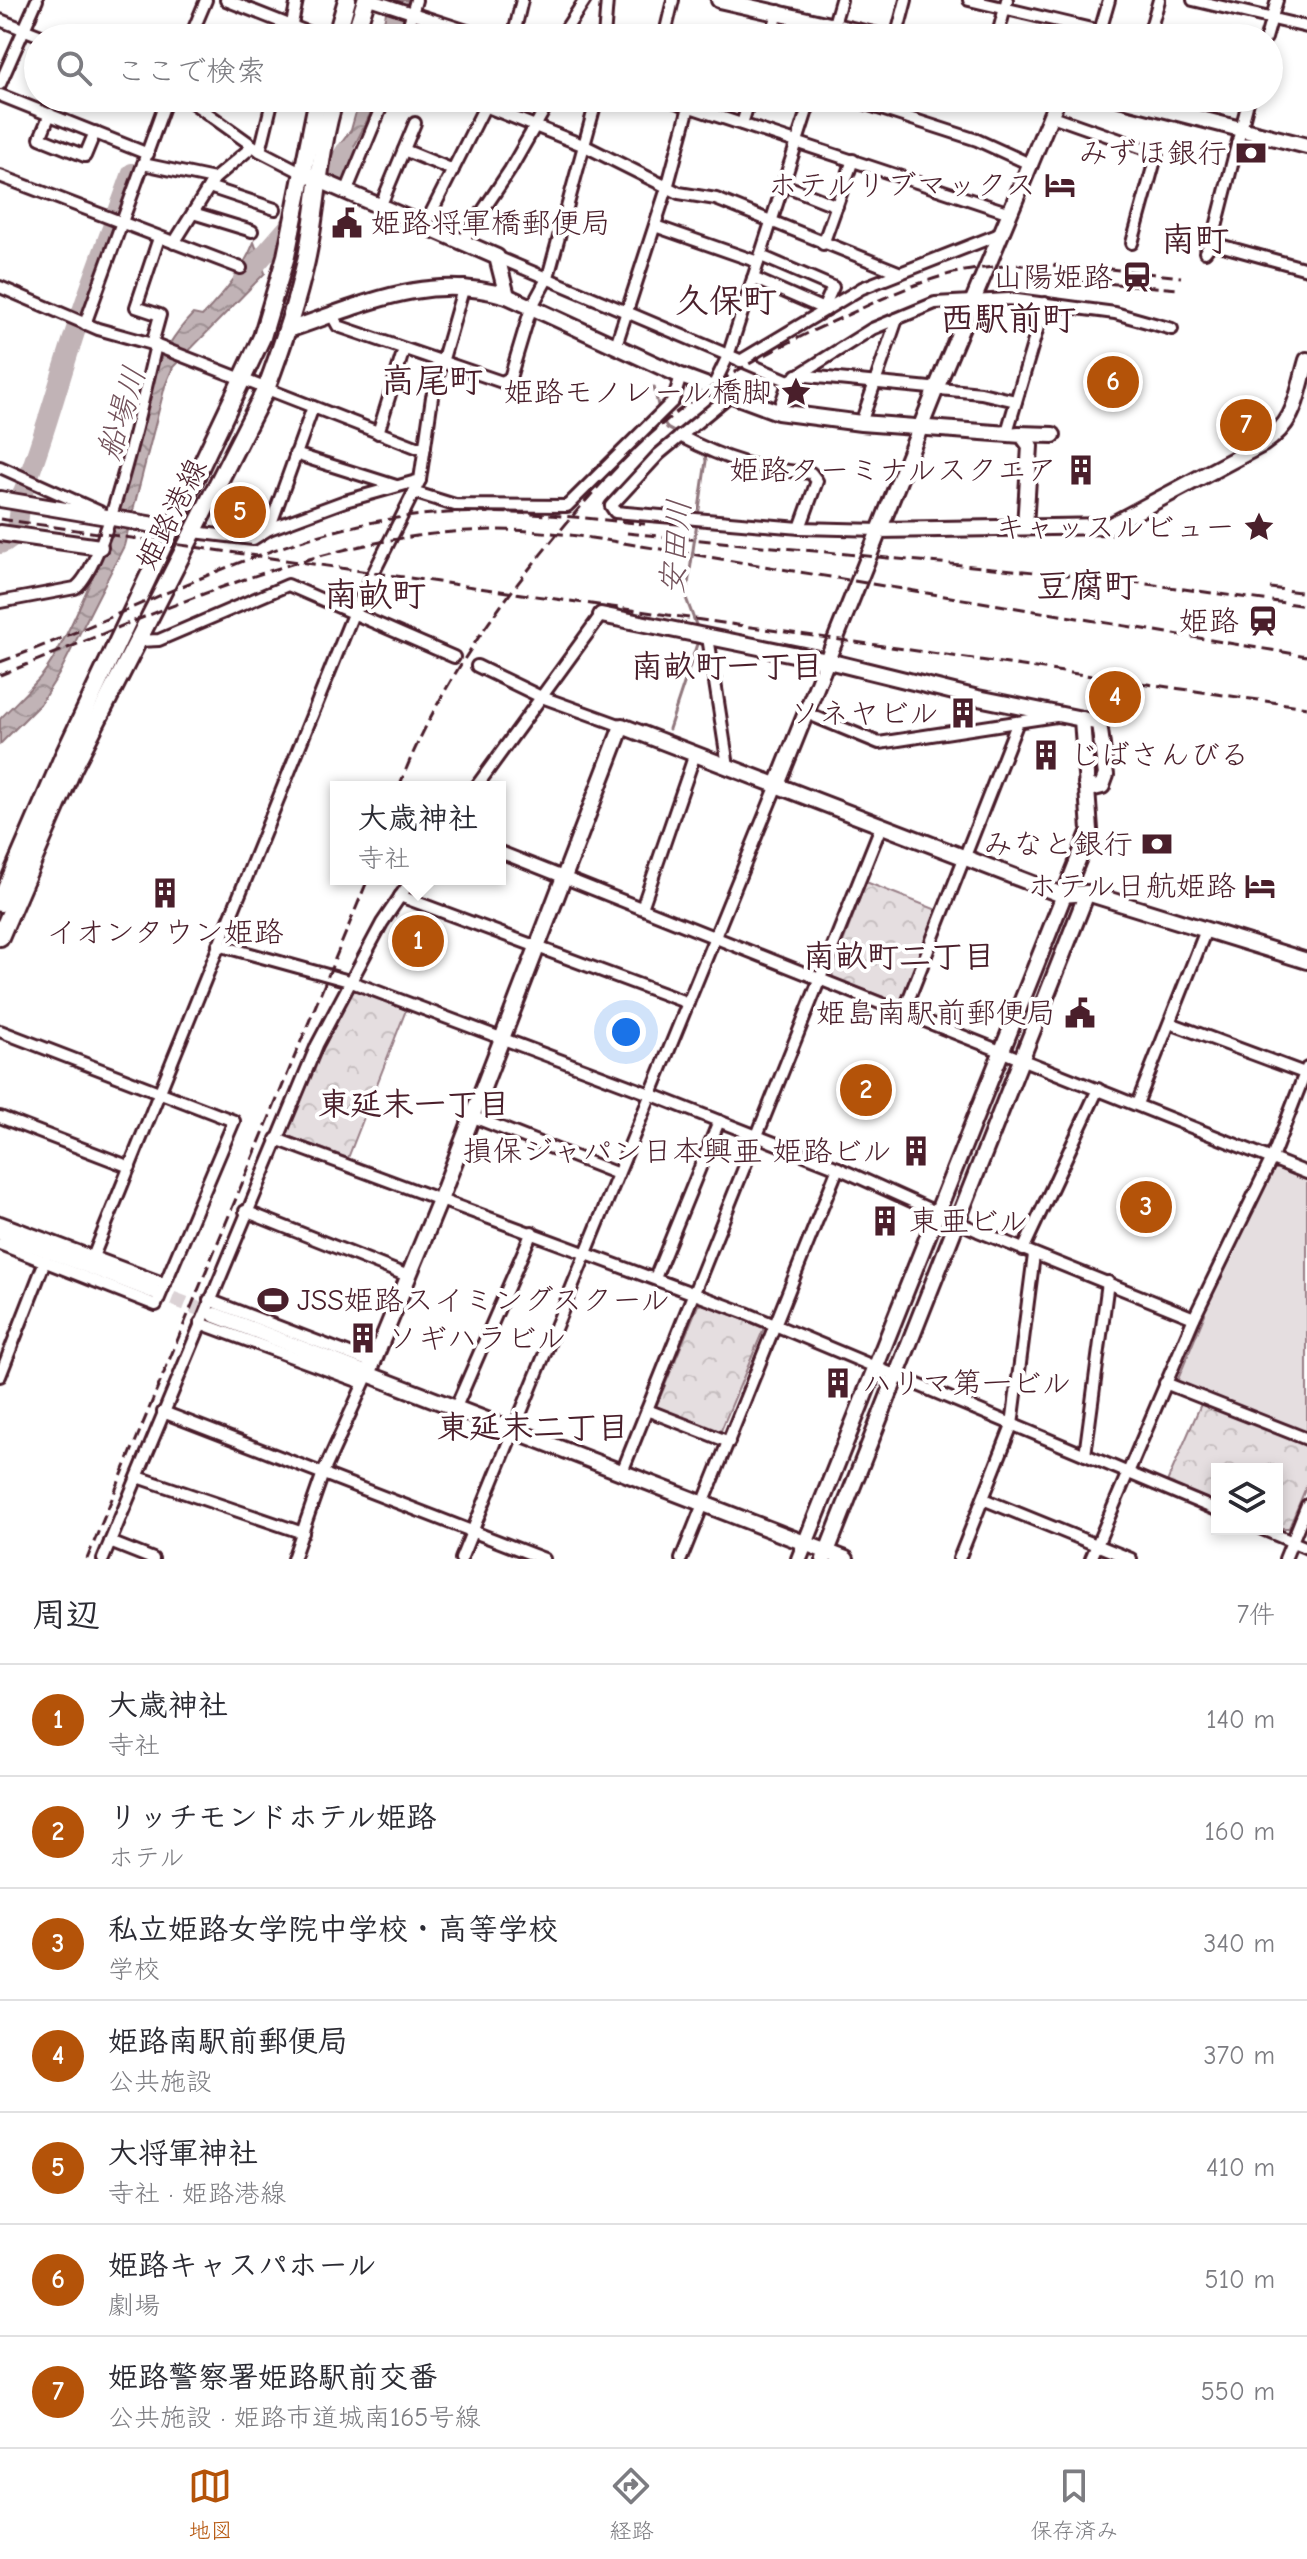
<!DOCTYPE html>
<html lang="ja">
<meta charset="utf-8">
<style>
:root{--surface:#fff;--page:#f2f2f3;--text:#2b2b33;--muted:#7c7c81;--line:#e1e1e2;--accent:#b45309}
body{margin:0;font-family:"Comic Neue","Klee One",sans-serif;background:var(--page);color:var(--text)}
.controls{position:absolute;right:24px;bottom:24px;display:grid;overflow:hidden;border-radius:0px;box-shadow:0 4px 12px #0003}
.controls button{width:72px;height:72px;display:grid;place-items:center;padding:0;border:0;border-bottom:2px solid var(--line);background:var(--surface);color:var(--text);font:40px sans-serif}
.you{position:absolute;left:626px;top:1032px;width:28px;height:28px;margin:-20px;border:6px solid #fff;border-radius:50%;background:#1a73e8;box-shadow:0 0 0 12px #1a73e833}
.badge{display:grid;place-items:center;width:52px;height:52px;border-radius:50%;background:var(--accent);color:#fff;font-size:26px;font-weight:700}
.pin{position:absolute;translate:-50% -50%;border:4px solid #fff;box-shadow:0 2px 8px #0006}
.popup{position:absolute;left:330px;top:781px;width:176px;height:104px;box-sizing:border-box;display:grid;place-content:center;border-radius:0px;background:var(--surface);filter:drop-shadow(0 2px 6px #0005);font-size:26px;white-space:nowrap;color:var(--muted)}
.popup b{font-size:30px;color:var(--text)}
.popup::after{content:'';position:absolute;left:50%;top:100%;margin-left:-16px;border:16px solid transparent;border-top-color:var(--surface)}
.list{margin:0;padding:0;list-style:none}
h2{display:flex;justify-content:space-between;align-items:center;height:104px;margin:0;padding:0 32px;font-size:34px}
h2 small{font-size:26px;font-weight:400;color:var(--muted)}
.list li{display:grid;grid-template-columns:52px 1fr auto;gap:24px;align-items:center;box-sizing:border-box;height:112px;padding:0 32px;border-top:2px solid var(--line)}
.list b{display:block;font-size:30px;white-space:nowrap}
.list p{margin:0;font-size:26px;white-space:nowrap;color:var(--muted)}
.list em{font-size:26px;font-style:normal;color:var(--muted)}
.icon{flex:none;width:44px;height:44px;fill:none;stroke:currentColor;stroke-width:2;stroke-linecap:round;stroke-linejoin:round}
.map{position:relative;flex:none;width:1307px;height:1559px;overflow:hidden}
.search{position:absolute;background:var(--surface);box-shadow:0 4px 12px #0003;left:24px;right:24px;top:24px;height:88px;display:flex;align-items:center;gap:20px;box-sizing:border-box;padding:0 28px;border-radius:44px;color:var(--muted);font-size:30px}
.sheet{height:888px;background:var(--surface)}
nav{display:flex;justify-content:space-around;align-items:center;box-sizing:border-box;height:112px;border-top:2px solid var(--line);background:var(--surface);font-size:22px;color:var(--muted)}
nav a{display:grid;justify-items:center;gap:4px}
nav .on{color:var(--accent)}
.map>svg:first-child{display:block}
.park{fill:url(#park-crowns);stroke:#987e86;stroke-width:2}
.pitch{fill:#e5dee0;stroke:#987e86;stroke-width:2}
.water{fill:url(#water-waves);stroke:#91787e;stroke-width:2}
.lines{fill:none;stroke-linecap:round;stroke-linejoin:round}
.stream{stroke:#91787e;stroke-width:3}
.river{stroke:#c1b3b6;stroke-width:20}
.secondary-tunnel{stroke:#dbd2d5;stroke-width:14;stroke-dasharray:14 7;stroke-linecap:butt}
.street-casing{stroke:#4a1f2b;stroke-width:16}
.secondary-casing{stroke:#4a1f2b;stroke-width:20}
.primary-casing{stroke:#4a1f2b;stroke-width:22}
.street{stroke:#fff;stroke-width:10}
.secondary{stroke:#fff;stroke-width:14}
.primary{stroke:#fff;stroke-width:16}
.rail{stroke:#4a1f2b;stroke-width:3;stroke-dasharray:12 6;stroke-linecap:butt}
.labels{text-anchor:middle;stroke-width:8;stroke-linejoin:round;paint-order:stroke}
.poi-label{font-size:30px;fill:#4a1f2b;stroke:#fff;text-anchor:end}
.street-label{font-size:30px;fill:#4a1f2b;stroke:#fff}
.water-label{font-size:32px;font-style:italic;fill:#74535c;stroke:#fff}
.neighbourhood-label{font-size:32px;font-weight:bold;fill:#4a1f2b;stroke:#fff}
.quarter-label{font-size:34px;font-weight:bold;fill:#4a1f2b;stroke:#fff}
</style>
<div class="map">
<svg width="1307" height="1559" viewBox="0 0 1307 1559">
<defs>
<pattern id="park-crowns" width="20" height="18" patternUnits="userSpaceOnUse" patternTransform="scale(2)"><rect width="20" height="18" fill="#e5dee0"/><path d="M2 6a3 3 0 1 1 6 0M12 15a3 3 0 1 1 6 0" fill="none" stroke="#c6bec0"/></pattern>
<pattern id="water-waves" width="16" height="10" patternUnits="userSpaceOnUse" patternTransform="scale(2)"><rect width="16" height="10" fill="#c1b3b6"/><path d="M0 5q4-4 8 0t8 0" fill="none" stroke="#9f9194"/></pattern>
</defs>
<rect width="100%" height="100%" fill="#fff"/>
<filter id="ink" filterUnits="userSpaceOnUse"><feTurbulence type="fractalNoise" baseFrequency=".0125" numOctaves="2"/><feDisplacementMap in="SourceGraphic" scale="16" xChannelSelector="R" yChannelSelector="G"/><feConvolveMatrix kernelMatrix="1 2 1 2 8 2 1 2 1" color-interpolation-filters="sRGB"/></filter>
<g filter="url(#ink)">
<g class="park">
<path d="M866,882L937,910L902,1000L896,1002L833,978L832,971Z"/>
<path d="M355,988L406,1010L348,1158L287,1136L285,1130L323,1043Z"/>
<path d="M705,1304L764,1328L720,1433L656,1407L698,1305Z"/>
<path d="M1205,1402L1307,1443V1485L1289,1528H1277V1469H1217V1503L1167,1482L1201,1404Z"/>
</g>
<path class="pitch" d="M1277,1168L1307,1180V1436L1176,1384L1205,1314L1203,1312L1270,1171Z"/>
<g class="water">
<path d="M389,0H408L398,38H380Z"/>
<path d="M360,98H378L350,155L348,180L328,172L325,165L351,130Z"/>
<path d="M254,242L265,273L173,367L165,386L124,546L59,674L40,704L0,744V719C14,704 30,690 43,674C64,647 102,559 112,524C133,452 139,369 193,314L202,316C224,294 243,270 254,242Z"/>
</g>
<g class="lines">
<g class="stream">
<path d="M654,387L659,410"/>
<path d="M662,417L667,428L678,434"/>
<path d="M698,630L686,598L706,461L704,450"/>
<path d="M669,729L698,641"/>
</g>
<g class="river">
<path d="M243,279L338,170L345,152"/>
<path d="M0,544C25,536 16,511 23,492C45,435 60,376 80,317C96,269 115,221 132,173"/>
</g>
<path class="secondary-tunnel" d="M153,1291L215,1315"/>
<g class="street-casing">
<g id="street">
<path d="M226,0L322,38"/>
<path d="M372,0L489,38"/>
<path d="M969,0L1100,31L1109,0"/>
<path d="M1193,0L1307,27"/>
<path d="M0,20L46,38"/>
<path d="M190,38L206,0"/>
<path d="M289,38L297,0"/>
<path d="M405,38L416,0"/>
<path d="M513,38L522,0"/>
<path d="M560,38L585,0"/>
<path d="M604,38L607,0"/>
<path d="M664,38L673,0"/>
<path d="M770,38L779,11"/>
<path d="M830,38L841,0"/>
<path d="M896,38L906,0"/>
<path d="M997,38L1007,0"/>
<path d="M1148,38L1159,0"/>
<path d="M1266,38L1277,0"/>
<path d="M0,84L37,0"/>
<path d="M0,95L148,154"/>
<path d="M186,98L260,151L301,172"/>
<path d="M465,98L585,146L679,193L716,199L898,272"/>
<path d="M663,98L1010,213"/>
<path d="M847,98L977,140L1032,165"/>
<path d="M50,114L40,138L85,156L95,132"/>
<path d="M1052,116L1157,153L1132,243"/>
<path d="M742,124L750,98"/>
<path d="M404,150L453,170"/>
<path d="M260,151L273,98"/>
<path d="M143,164L214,179"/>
<path d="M0,176L241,268"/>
<path d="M784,185L837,206"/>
<path d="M209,187L275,209"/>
<path d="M346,192L385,98"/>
<path d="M380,207L415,123"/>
<path d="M193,213L252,231"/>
<path d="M655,226L758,262"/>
<path d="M424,227L489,98"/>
<path d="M462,242L510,170L551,98"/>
<path d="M174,243L214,179L253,146"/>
<path d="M1212,243L1249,98"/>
<path d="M823,244L853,160"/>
<path d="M1205,252L1212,243L1307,269"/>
<path d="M761,256L833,287L823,309"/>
<path d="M497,257L789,381"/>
<path d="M753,278L826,310"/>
<path d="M0,287L98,329L152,344L416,447H425"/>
<path d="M332,315L338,326L502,382L510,378L531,308L548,277L597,98"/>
<path d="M85,324L167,98"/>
<path d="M152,344L160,315L136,307L159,238"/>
<path d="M616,345L667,188L689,107"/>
<path d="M740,361L862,288L1000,234"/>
<path d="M797,375L981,393L1016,401"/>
<path d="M712,389L728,356L811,98"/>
<path d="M729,396L659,454L611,506L615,512L800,528L880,530"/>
<path d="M778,412L789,381L872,329L935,303L1009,299L1115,313L1172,329"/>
<path d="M861,423L897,319"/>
<path d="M1007,432L1045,303"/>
<path d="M378,433L404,349"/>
<path d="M680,436C728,461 757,469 811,473L817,481L800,528"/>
<path d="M295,454L396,486"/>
<path d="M0,467L100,512"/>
<path d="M416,493L455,505L567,506L673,401L681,376"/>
<path d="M269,529L313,407"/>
<path d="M194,532L253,539L269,529L345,501L420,480L432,397L464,286"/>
<path d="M0,602L75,588C107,566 145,390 156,345"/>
<path d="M708,637L728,766"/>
<path d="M138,641L159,640L288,585L454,657"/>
<path d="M477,666L539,696L622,726"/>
<path d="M806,713L879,743L1056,716"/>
<path d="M476,787L601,615"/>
<path d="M500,852L1307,1173"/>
<path d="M400,896L688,1003"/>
<path d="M642,908L695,754"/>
<path d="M218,945L349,981L650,1094L838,1168L978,1231L1194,1318"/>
<path d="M904,1011L1017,724"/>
<path d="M1170,1023L1307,1074"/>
<path d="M0,1031L234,1121L156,1305L0,1244"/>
<path d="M1137,1104L1206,930"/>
<path d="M471,1116L618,1174"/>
<path d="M0,1117L130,1167"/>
<path d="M276,1139L746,1313L1217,1510"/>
<path d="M245,1211L408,1276"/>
<path d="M0,1222L165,1284"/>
<path d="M1023,1250L1098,1089"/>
<path d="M93,1257L353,614L420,480"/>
<path d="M655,1278L719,1121"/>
<path d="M209,1300L373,1363"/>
<path d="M200,1323L363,1383"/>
<path d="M0,1376L45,1261"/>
<path d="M1165,1383L1307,1439"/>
<path d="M456,1407L532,1232"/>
<path d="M647,1410L729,1442"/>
<path d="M163,1412L544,1559"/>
<path d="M1085,1455L1108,1282"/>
<path d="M622,1472L882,824"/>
<path d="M138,1477L303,1533"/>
<path d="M983,1499L1131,1559"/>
<path d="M1262,1529L1307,1548"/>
<path d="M110,1542L153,1559"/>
<path d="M103,1559L317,1045L382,923L412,879"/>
<path d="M293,1559L323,1473L369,1372"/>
<path d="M461,1559L777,785"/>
<path d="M681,1559L838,1168"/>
<path d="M959,1559L1012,1425L1034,1255"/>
<path d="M1091,1559L1194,1318L1272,1158L1307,1068"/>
<path d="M1285,1559L1307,1505"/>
</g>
</g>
<g class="secondary-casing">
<g id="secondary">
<path d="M719,0L887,38"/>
<path d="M1119,98L1307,146"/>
<path d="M301,172L497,257L507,296"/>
<path d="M288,330C363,305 428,272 507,296L681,376L778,412L861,423L1022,435L1030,446L1025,527"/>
<path d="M1018,434L1053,435"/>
<path d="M0,499L172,528"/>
<path d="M880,530L1109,526L1263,444C1297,421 1296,397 1307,360"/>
<path d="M0,533L100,547"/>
<path d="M601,615L828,661L978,698L1082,719"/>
<path d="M777,785L935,391L1058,98"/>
<path d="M0,1232L153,1291"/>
<path d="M215,1315L846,1559"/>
<path d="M369,1372L440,1200L622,726L1062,895L1087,893L1307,961"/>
<path d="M799,1559L1090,830L1082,719L1099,723L1106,775L1102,786L1094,788L1086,784"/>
<path d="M824,1559L1087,893"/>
</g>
</g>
<g class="primary-casing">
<g id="primary">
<path d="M336,38L347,0"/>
<path d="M354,38L366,0"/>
<path d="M0,903L63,757L262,337L286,256L318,98"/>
<path d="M0,937L73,768L266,389C282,347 296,305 306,261C318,207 318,151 335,98"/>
</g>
</g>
<use href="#street" class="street"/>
<use href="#secondary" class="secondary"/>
<use href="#primary" class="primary"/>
<g class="rail">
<path d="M1038,278L1180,289"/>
<path d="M0,519L1307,707"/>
<path d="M627,533L1118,580L1307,606"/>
<path d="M1270,588L1307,593"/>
<path d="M0,662C125,617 243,548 374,522C464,504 555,515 645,524"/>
<path d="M0,675C161,613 322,531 498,530C559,530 620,543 679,552L1307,656"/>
<path d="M399,787C435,693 491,614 555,537C592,492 632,447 678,411C728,372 787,342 845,316C884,298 922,279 964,271C1035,258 1111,269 1181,277"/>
<path d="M87,1559L368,879"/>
</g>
</g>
</g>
<defs>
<g id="bank-bare" transform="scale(2.4)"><path d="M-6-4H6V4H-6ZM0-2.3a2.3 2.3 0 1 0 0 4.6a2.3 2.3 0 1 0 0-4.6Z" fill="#4a1f2b" stroke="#fff" stroke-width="2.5" paint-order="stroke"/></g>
<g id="hotel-bare" transform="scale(2.4)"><path d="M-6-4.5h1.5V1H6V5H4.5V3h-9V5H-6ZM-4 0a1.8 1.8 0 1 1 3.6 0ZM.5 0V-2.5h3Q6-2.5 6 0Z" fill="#4a1f2b" stroke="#fff" stroke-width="2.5" paint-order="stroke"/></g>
<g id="civic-bare" transform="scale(2.4)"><path d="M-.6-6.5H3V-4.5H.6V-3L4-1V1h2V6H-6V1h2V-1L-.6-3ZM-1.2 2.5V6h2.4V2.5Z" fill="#4a1f2b" stroke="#fff" stroke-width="2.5" paint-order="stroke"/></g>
<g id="station-bare" transform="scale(2.4)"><path d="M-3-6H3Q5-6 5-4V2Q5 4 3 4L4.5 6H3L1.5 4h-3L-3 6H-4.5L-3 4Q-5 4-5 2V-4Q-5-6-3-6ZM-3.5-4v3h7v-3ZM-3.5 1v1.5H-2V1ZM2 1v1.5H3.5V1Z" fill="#4a1f2b" stroke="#fff" stroke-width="2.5" paint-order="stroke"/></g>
<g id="sight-bare" transform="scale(2.4)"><path d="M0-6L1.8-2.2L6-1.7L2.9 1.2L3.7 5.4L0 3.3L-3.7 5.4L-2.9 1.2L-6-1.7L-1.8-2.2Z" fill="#4a1f2b" stroke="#fff" stroke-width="2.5" paint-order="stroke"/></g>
<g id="building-bare" transform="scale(2.4)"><path d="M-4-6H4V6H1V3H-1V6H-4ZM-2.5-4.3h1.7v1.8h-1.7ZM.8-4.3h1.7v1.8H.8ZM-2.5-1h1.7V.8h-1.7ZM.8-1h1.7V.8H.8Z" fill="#4a1f2b" stroke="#fff" stroke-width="2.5" paint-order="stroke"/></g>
<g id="stadium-bare" transform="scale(2.4)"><path d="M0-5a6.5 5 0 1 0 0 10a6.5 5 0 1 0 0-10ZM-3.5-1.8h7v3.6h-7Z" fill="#4a1f2b" stroke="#fff" stroke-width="2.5" paint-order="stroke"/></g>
</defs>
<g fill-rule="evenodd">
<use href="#bank-bare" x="1251" y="153"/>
<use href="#hotel-bare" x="1060" y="185"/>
<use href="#civic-bare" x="347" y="223"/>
<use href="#station-bare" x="1137" y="277"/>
<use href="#sight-bare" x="796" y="392"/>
<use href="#building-bare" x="1081" y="470"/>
<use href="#sight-bare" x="1259" y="527"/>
<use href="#station-bare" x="1263" y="621"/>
<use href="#building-bare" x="963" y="713"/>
<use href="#building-bare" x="1046" y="755"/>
<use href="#bank-bare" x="1157" y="844"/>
<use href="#hotel-bare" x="1260" y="886"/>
<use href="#building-bare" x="165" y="893"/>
<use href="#civic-bare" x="1080" y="1013"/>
<use href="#building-bare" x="916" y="1151"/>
<use href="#building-bare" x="885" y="1221"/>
<use href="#stadium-bare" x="273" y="1300"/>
<use href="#building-bare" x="363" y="1338"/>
<use href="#building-bare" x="838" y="1383"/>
</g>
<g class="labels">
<g class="poi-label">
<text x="1227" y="163">みずほ銀行</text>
<text x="1036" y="195">ホテルリブマックス</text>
<text x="371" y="233" text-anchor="start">姫路将軍橋郵便局</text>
<text x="1113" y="287">山陽姫路</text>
<text x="772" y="402">姫路モノレール橋脚</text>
<text x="1057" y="480">姫路ターミナルスクエア</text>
<text x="1235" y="537">キャッスルビュー</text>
<text x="1239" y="631">姫路</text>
<text x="939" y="723">ソネヤビル</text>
<text x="1070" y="765" text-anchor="start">じばさんびる</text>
<text x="1133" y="854">みなと銀行</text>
<text x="1236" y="896">ホテル日航姫路</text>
<text x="165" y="942" text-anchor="middle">イオンタウン姫路</text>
<text x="1056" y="1023">姫島南駅前郵便局</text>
<text x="892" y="1161">損保ジャパン日本興亜 姫路ビル</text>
<text x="909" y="1231" text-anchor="start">東亜ビル</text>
<text x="297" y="1310" text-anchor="start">JSS姫路スイミングスクール</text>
<text x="387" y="1348" text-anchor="start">ソギハラビル</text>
<text x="862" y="1393" text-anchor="start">ハリマ第一ビル</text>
</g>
<g class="street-label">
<text transform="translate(171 514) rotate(-63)" y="10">姫路港線</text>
</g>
<g class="water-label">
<text transform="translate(121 413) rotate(-73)" y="11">船場川</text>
<text transform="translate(675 547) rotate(-85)" y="11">安田川</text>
</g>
<g class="neighbourhood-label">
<text x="727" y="677">南畝町一丁目</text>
<text x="899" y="967">南畝町二丁目</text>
<text x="414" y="1115">東延末一丁目</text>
<text x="533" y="1438">東延末二丁目</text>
</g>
<g class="quarter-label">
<text x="1195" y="251">南町</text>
<text x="726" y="312">久保町</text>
<text x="1008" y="330">西駅前町</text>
<text x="432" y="392">高尾町</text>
<text x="1087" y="597">豆腐町</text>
<text x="375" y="606">南畝町</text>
</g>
</g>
</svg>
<div class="controls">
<button><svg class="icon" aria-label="layers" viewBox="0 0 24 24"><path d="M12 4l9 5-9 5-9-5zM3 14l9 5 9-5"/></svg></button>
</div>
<div class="you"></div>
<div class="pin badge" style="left:418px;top:941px">1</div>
<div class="popup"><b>大歳神社</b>寺社</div>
<div class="pin badge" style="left:866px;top:1090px">2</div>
<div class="pin badge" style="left:1146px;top:1207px">3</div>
<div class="pin badge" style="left:1115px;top:697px">4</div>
<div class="pin badge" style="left:240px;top:512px">5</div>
<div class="pin badge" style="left:1113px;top:382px">6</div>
<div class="pin badge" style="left:1246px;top:425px">7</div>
<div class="search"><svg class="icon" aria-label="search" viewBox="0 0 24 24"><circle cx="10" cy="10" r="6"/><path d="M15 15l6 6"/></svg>ここで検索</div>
</div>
<section class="sheet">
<h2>周辺<small>7件</small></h2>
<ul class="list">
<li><span class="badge">1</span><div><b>大歳神社</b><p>寺社</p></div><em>140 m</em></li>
<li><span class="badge">2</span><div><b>リッチモンドホテル姫路</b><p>ホテル</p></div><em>160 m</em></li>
<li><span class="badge">3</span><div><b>私立姫路女学院中学校・高等学校</b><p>学校</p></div><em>340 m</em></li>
<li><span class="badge">4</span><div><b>姫路南駅前郵便局</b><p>公共施設</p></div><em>370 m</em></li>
<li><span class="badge">5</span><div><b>大将軍神社</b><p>寺社 · 姫路港線</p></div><em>410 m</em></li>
<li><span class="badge">6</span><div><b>姫路キャスパホール</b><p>劇場</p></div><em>510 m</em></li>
<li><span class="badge">7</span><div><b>姫路警察署姫路駅前交番</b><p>公共施設 · 姫路市道城南165号線</p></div><em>550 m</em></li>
</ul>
</section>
<nav>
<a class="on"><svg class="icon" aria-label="map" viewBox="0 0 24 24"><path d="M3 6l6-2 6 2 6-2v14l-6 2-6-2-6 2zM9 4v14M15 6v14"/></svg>地図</a>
<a><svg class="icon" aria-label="directions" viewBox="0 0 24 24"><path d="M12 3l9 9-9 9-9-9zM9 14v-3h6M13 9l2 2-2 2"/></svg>経路</a>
<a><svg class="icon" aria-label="saved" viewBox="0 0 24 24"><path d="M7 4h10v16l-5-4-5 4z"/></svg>保存済み</a>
</nav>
